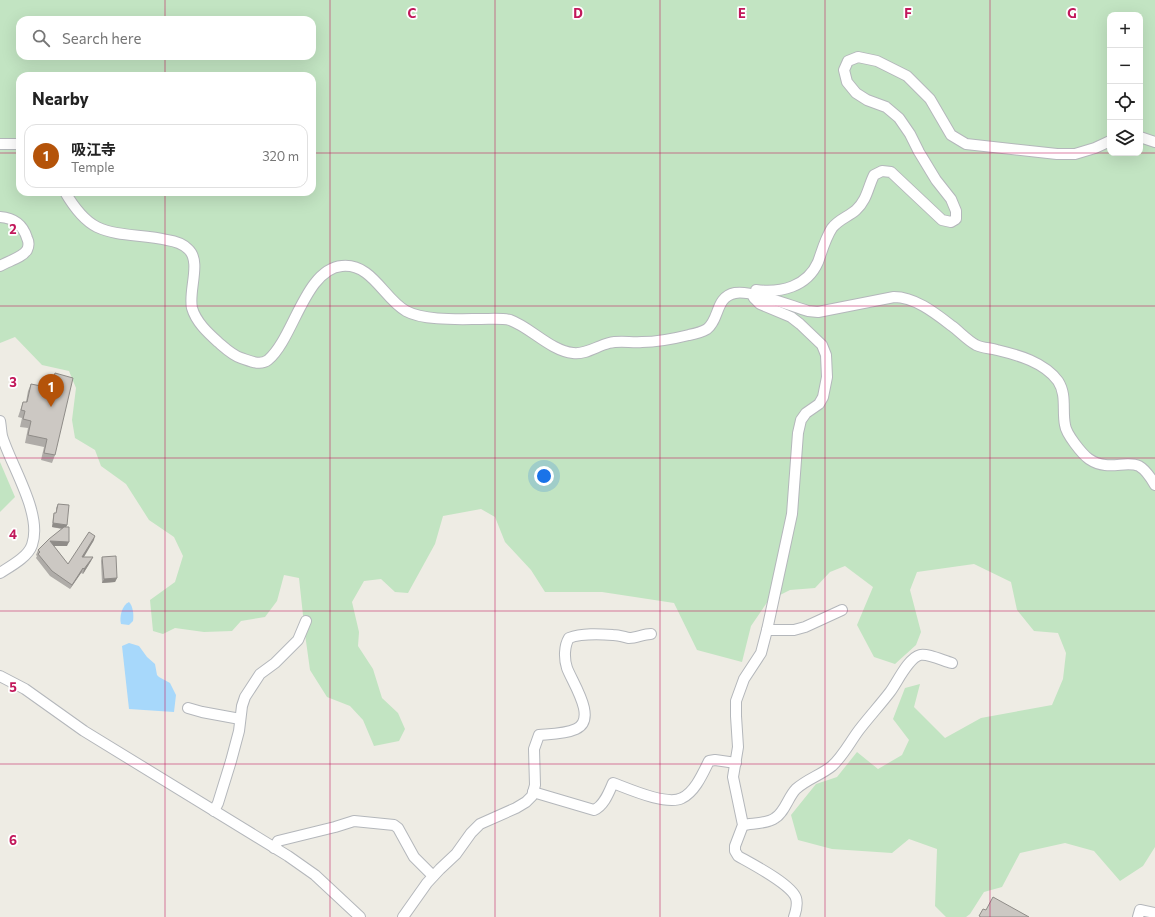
<!DOCTYPE html>
<meta charset="utf-8">
<style>
:root{--surface:#fff;--page:#f2f2f2;--text:#222;--muted:#767676;--line:#e0e0e0;--accent:#b45309}
body{margin:0;font-family:Commissioner,"Noto Sans JP",sans-serif;background:var(--page);color:var(--text)}
.controls{position:absolute;right:12px;top:12px;display:grid;overflow:hidden;border-radius:8px;box-shadow:0 4px 16px #0002}
.controls button{width:36px;height:36px;display:grid;place-items:center;padding:0;border:0;border-bottom:1px solid var(--line);background:var(--surface);color:var(--text);font:20px sans-serif}
.you{position:absolute;left:544px;top:476px;width:14px;height:14px;margin:-10px;border:3px solid #fff;border-radius:50%;background:#1a73e8;box-shadow:0 0 0 6px #1a73e833}
.badge{display:grid;place-items:center;width:26px;height:26px;border-radius:50%;background:var(--accent);color:#fff;font-size:13px;font-weight:700}
.pin{position:absolute;translate:-50% -33px;filter:drop-shadow(0 1px 2px #0008)}
.pin::after{content:'';position:absolute;top:21px;width:14px;height:12px;background:inherit;clip-path:polygon(0 0,100% 0,50% 100%)}
.list{margin:0;padding:0;list-style:none}
h2{display:flex;justify-content:space-between;align-items:center;height:52px;margin:0;padding:0 16px;font-size:17px}
h2 small{font-size:13px;font-weight:400;color:var(--muted)}
.list li{display:grid;grid-template-columns:26px 1fr auto;gap:12px;align-items:center;box-sizing:border-box;height:64px;margin:0 8px 8px;padding:0 8px;border:1px solid var(--line);border-radius:12px}
.list b{display:block;font-size:15px;white-space:nowrap}
.list p{margin:0;font-size:13px;white-space:nowrap;color:var(--muted)}
.list em{font-size:13px;font-style:normal;color:var(--muted)}
.icon{flex:none;width:22px;height:22px;fill:none;stroke:currentColor;stroke-width:2;stroke-linecap:round;stroke-linejoin:round}
.map{position:relative;flex:none;width:1155px;height:917px;overflow:hidden}
.search{position:absolute;background:var(--surface);box-shadow:0 4px 16px #0002;left:16px;top:16px;width:300px;height:44px;display:flex;align-items:center;gap:10px;box-sizing:border-box;padding:0 14px;border-radius:12px;color:var(--muted);font-size:15px}
.panel{position:absolute;background:var(--surface);box-shadow:0 4px 16px #0002;left:16px;top:72px;width:300px;height:124px;border-radius:12px}
.map>svg:first-child{display:block}
.green{fill:#c2e4c2;fill-rule:evenodd}
.water{fill:#a7d8fb}
.lines{fill:none;stroke-linecap:round;stroke-linejoin:round}
.minor-casing{stroke:#b4b7bb;stroke-width:12}
.minor{stroke:#fff;stroke-width:10}
.wall{fill:#afaca8}
.shaded-wall{fill:#8f8c88}
.building{fill:#ccc8c3;stroke:#8f8c88}
.grid{fill:none;stroke:#c2185b;stroke-width:1;stroke-opacity:0.55}
.grid-label{font-size:13px;text-anchor:middle;font-weight:bold;fill:#c2185b;stroke:#fff;stroke-width:3.5;stroke-linejoin:round;paint-order:stroke}
</style>
<div class="map">
<svg width="1155" height="917" viewBox="0 0 1155 917">
<rect width="100%" height="100%" fill="#eeece4"/>
<g class="green">
<path d="M0,0H1155V847L1143,866L1120,881L1094,851L1065,843L1020,853L1002,887L984,892L970,914L966,917H946L935,906L937,849L909,839L892,853L832,849L798,840L791,815L816,784L837,777L857,752L878,769L902,755L909,740L893,719L905,688L920,684L914,707L945,738L981,718L1052,705L1063,679L1066,653L1058,633L1034,631L1017,610L1011,582L974,564L917,572L910,590L921,632L916,645L895,664L874,657L857,625L873,587L845,566L830,572L815,588L790,590L768,601L751,626L742,662L697,650L674,603L602,592H545L531,570L505,542L495,517L481,509L443,516L435,544L408,593L395,592L381,579L364,581L352,602L359,632L358,646L373,669L382,698L398,713L405,729L399,741L374,746L363,720L350,706L327,697L310,670L305,634L299,578L284,575L277,601L265,617L241,621L232,631L204,632L175,628L163,634L153,631L150,600L175,582L183,556L174,537L149,520L126,484L101,466L95,450L75,438L72,420L76,388L69,371L42,365L15,337L0,343ZM1110,15H1140V153H1110ZM20,20H312V56H20ZM20,76H312V192H20Z"/>
<path d="M0,462L15,497L0,512Z"/>
</g>
<g class="water">
<path d="M129,602C133,606 134,615 133,621L129,625L121,624C119,617 122,605 129,602Z"/>
<path d="M129,643L139,646L147,657L155,664L157,675L159,677L170,683L176,695L174,712L129,709L122,646Z"/>
</g>
<g class="lines">
<g class="minor-casing">
<g id="minor">
<path d="M1140,137L1155,142"/>
<path d="M0,144H20"/>
<path d="M65,192C72,204 83,220 97,227C118,237 144,234 167,240C174,241 182,243 188,249C202,261 188,291 192,308C196,322 208,333 218,342C225,348 232,355 241,358C250,361 260,366 268,360C294,338 305,269 342,266C372,263 384,299 406,311C424,321 461,319 481,319C491,319 501,318 510,320C530,327 551,351 573,353C585,355 597,346 609,343C620,340 631,343 642,342C658,342 673,339 689,335C694,334 702,332 707,329C720,319 715,297 735,293C752,290 791,306 808,311L818,312L894,297C915,297 935,313 952,326C960,332 967,340 976,345C982,348 990,348 997,350C1018,355 1044,362 1058,381C1067,395 1062,410 1065,425C1066,434 1082,454 1089,459C1108,472 1125,460 1139,466C1146,470 1151,478 1155,485"/>
<path d="M0,217C14,218 23,225 27,238C29,242 29,246 27,250C22,258 8,261 0,266"/>
<path d="M756,290C781,293 807,287 818,262C822,251 825,239 832,228C839,219 848,217 856,210C867,200 868,187 874,175L882,171L891,172L942,220L951,222L956,219V211L951,199L936,180L919,152L910,134L899,118L886,107L867,100L856,93L847,82L844,70L848,61L858,57L877,61L907,76L930,99L951,135L966,144L1057,154H1075L1095,148L1110,141"/>
<path d="M752,294L754,298L760,304L791,317L800,324L822,345L826,355L827,377L823,397L819,404L806,413L801,420L798,433L792,514L767,630L761,653L744,679L736,701V716L738,747L733,777L743,825L735,846V851L738,856C752,864 791,884 796,898C798,904 796,911 794,917"/>
<path d="M0,421C1,426 1,431 2,436C11,466 43,514 32,545C28,557 11,566 0,573"/>
<path d="M767,630H794L805,627L842,610"/>
<path d="M0,676L25,689L84,731L288,856L315,875L360,917"/>
<path d="M188,708L202,712L240,719"/>
<path d="M533,792L594,810C604,806 609,792 613,783C629,789 667,806 682,798C695,792 703,773 709,761L715,760L736,763"/>
<path d="M214,811L218,803L231,761L239,731L242,706L245,697L260,674L275,663L298,640L306,621"/>
<path d="M743,825C752,823 767,824 775,818C785,812 788,797 796,789C807,779 821,775 832,766C843,756 850,742 859,730C869,717 880,705 890,692C897,683 908,658 920,655C927,653 944,661 952,663"/>
<path d="M274,848L278,841L335,827L354,821L394,825L398,828L414,857L433,876"/>
<path d="M403,917L427,883L440,869L456,854L471,833L480,824L516,808L526,802L532,796L535,785L534,749L539,735C551,734 565,734 576,729C598,719 572,682 567,668C564,659 564,646 569,638C582,633 599,634 613,635C619,635 624,637 629,638C637,638 643,634 651,634"/>
<path d="M1138,917L1140,910L1155,913"/>
</g>
</g>
<use href="#minor" class="minor"/>
</g>
<g class="wall">
<path d="M55,373V455L52,463L41,460L44,447L25,443L28,428L20,427L22,418L18,417L23,402H26L28,391L31,384L41,386L42,382H45L46,379L52,381Z"/>
<path d="M58,504L67,525L66,527L67,546H54L68,564L94,540L83,557H93L91,561L83,574L81,573L70,589L50,576L36,558L37,556L36,555L38,550L62,529L52,527L53,517L54,513H56V508Z"/>
<path d="M102,557L117,578L115,582L102,583L101,561Z"/>
</g>
<g class="shaded-wall">
<path d="M53,523L67,525L65,529L52,527Z"/>
<path d="M95,536L94,540L81,562L82,557Z"/>
<path d="M50,541L69,542L67,546H49Z"/>
<path d="M93,557L91,561L83,574L84,569Z"/>
<path d="M83,568L81,573L70,589L72,585Z"/>
<path d="M117,578L115,582L102,583L104,579Z"/>
</g>
<g class="building">
<path d="M55,373L73,378L55,455L44,453L47,439L28,435L31,421L23,419L25,411L21,410L23,402H27L31,384L41,386L42,382H45L46,379L53,381Z"/>
<path d="M58,504L69,505L67,525L53,523L54,513H56Z"/>
<path d="M64,527H69V542L50,541L68,564L89,532L95,536L82,557H93L84,569L83,568L72,585L52,571L38,554L40,552L38,550L49,539Z"/>
<path d="M116,556L117,578L104,579L102,557Z"/>
<path d="M993,897L1029,917H981L979,916L983,909L986,910Z"/>
</g>
<path class="grid" d="M165,0V20M330,0V917M495,0V917M660,0V917M825,0V917M990,0V917M165,56V76M0,153H20M312,153H1110M1140,153H1155M165,192V917M0,306H1155M0,458H1155M0,611H1155M0,764H1155"/>
<g class="grid-label">
<text x="412" y="18">C</text>
<text x="578" y="18">D</text>
<text x="742" y="18">E</text>
<text x="908" y="18">F</text>
<text x="1072" y="18">G</text>
<text x="13" y="234">2</text>
<text x="13" y="387">3</text>
<text x="13" y="539">4</text>
<text x="13" y="692">5</text>
<text x="13" y="845">6</text>
</g>
</svg>
<div class="controls">
<button>+</button>
<button>−</button>
<button><svg class="icon" aria-label="locate" viewBox="0 0 24 24"><circle cx="12" cy="12" r="6"/><path d="M12 2v4M12 18v4M2 12h4M18 12h4"/></svg></button>
<button><svg class="icon" aria-label="layers" viewBox="0 0 24 24"><path d="M12 4l9 5-9 5-9-5zM3 14l9 5 9-5"/></svg></button>
</div>
<div class="you"></div>
<div class="pin badge" style="left:51px;top:407px">1</div>
<div class="search"><svg class="icon" aria-label="search" viewBox="0 0 24 24"><circle cx="10" cy="10" r="6"/><path d="M15 15l6 6"/></svg>Search here</div>
<section class="panel">
<h2>Nearby<small></small></h2>
<ul class="list">
<li><span class="badge">1</span><div><b>吸江寺</b><p>Temple</p></div><em>320 m</em></li>
</ul>
</section>
</div>
